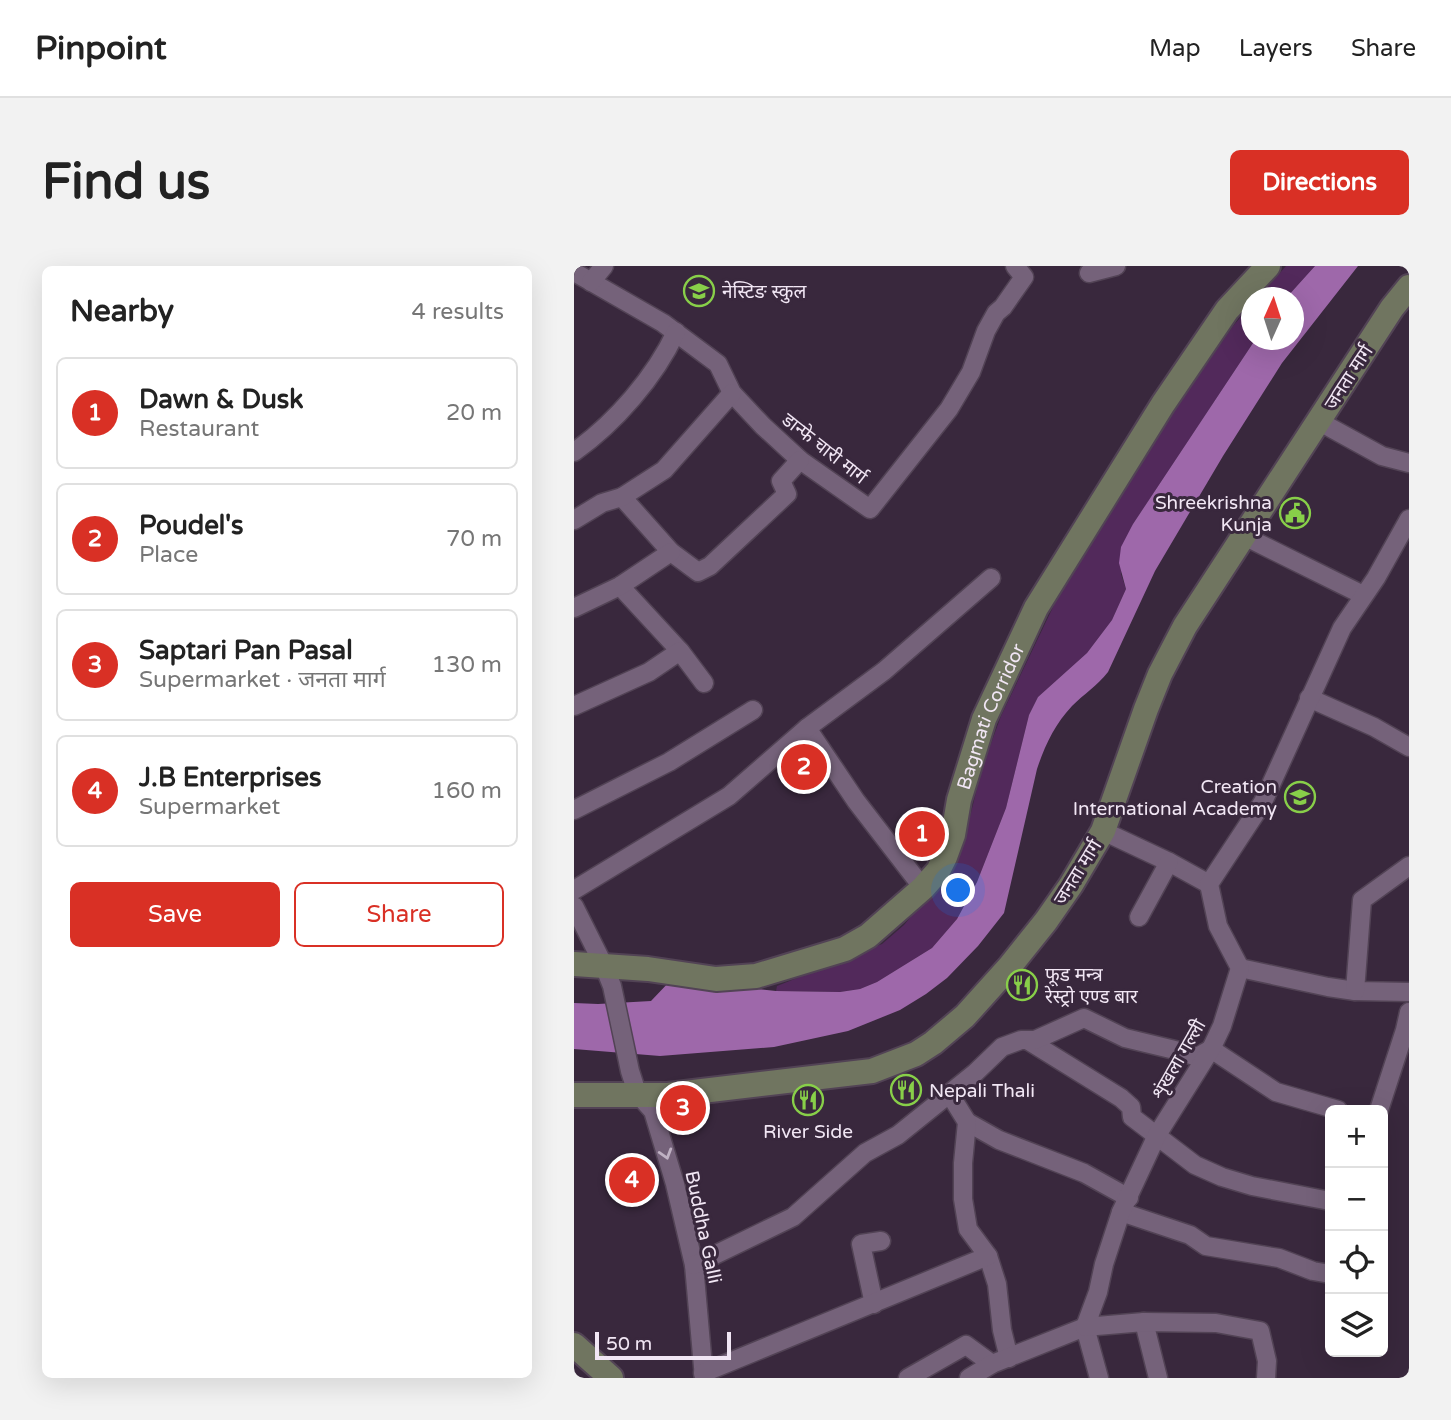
<!DOCTYPE html>
<meta charset="utf-8">
<style>
:root{--surface:#fff;--page:#f2f2f2;--text:#222;--muted:#767676;--line:#e0e0e0;--accent:#d93025}
body{margin:0;font-family:"Varela Round","Noto Sans Devanagari",sans-serif;background:var(--page);color:var(--text)}
.controls{position:absolute;right:21px;bottom:21px;display:grid;overflow:hidden;border-radius:10px;box-shadow:0 7px 28px #0002}
.controls button{width:63px;height:63px;display:grid;place-items:center;padding:0;border:0;border-bottom:2px solid var(--line);background:var(--surface);color:var(--text);font:35px sans-serif}
.compass{position:absolute;left:667px;top:21px;width:63px;height:63px;border-radius:50%;background:var(--surface);box-shadow:0 7px 28px #0002;rotate:3deg}
.scale{position:absolute;left:21px;bottom:18px;width:136px;box-sizing:border-box;padding-left:7px;border:4px solid #f1e6f4;border-top:0;font-size:19px;line-height:24px;white-space:nowrap;color:#f1e6f4;-webkit-text-stroke:5px #39283d;paint-order:stroke}
.you{position:absolute;left:385px;top:625px;width:24px;height:24px;margin:-18px;border:5px solid #fff;border-radius:50%;background:#1a73e8;box-shadow:0 0 0 10px #1a73e833}
.badge{display:grid;place-items:center;width:46px;height:46px;border-radius:50%;background:var(--accent);color:#fff;font-size:23px;font-weight:700}
.pin{position:absolute;translate:-50% -50%;border:4px solid #fff;box-shadow:0 2px 7px #0006}
.list{margin:0;padding:0;list-style:none}
h2{display:flex;justify-content:space-between;align-items:center;height:91px;margin:0;padding:0 28px;font-size:30px}
h2 small{font-size:23px;font-weight:400;color:var(--muted)}
.list li{display:grid;grid-template-columns:46px 1fr auto;gap:21px;align-items:center;box-sizing:border-box;height:112px;margin:0 14px 14px;padding:0 14px;border:2px solid var(--line);border-radius:10px}
.list b{display:block;font-size:26px;white-space:nowrap}
.list p{margin:0;font-size:23px;white-space:nowrap;color:var(--muted)}
.list em{font-size:23px;font-style:normal;color:var(--muted)}
.actions{display:flex;gap:14px;padding:21px 28px}
.actions a{flex:1;padding:16px 0;border:2px solid var(--accent);border-radius:10px;text-align:center;font-size:24px;color:var(--accent)}
.actions .main{background:var(--accent);color:#fff}
.icon{flex:none;width:38px;height:38px;fill:none;stroke:currentColor;stroke-width:2;stroke-linecap:round;stroke-linejoin:round}
.map{position:relative;flex:none;width:835px;height:1112px;overflow:hidden;border-radius:10px}
header{display:flex;align-items:center;gap:42px;box-sizing:border-box;height:98px;padding:0 35px;background:var(--surface);border-bottom:2px solid var(--line)}
header strong{font-size:33px}
nav{display:flex;gap:38px;margin-inline-start:auto;font-size:24px}
.intro{display:flex;align-items:center;justify-content:space-between;box-sizing:border-box;height:168px;padding:0 42px}
h1{margin:0;font-size:49px}
.button{padding:18px 32px;border-radius:10px;background:var(--accent);color:#fff;font-size:24px;font-weight:700}
main{display:flex;gap:42px;padding:0 42px}
aside{flex:1;background:var(--surface);border-radius:10px;box-shadow:0 7px 28px #0002}
.map>svg:first-child{display:block}
.green{fill:#52295b}
.water{fill:#9e68aa}
.lines{fill:none;stroke-linecap:round;stroke-linejoin:round}
.minor-casing{stroke:#524355;stroke-width:21}
.secondary-casing{stroke:#524355;stroke-width:28}
.minor{stroke:#75627a;stroke-width:18}
.secondary{stroke:#707560;stroke-width:24}
.oneway{stroke:#bfb1c3}
.labels{text-anchor:middle;stroke-width:6;stroke-linejoin:round;paint-order:stroke}
.poi-label{font-size:19px;fill:#f1e6f4;stroke:#39283d;text-anchor:start}
.street-label{font-size:19px;fill:#f1e6f4;stroke:#39283d}
</style>
<header>
<strong>Pinpoint</strong>
<nav><a>Map</a><a>Layers</a><a>Share</a></nav>
</header>
<div class="intro"><h1>Find us</h1><a class="button">Directions</a></div>
<main>
<aside>
<h2>Nearby<small>4 results</small></h2>
<ul class="list">
<li><span class="badge">1</span><div><b>Dawn &amp; Dusk</b><p>Restaurant</p></div><em>20 m</em></li>
<li><span class="badge">2</span><div><b>Poudel's</b><p>Place</p></div><em>70 m</em></li>
<li><span class="badge">3</span><div><b>Saptari Pan Pasal</b><p>Supermarket · जनता मार्ग</p></div><em>130 m</em></li>
<li><span class="badge">4</span><div><b>J.B Enterprises</b><p>Supermarket</p></div><em>160 m</em></li>
</ul>
<div class="actions"><a class="main">Save</a><a>Share</a></div>
</aside>
<div class="map">
<svg width="835" height="1112" viewBox="0 0 835 1112">
<rect width="100%" height="100%" fill="#39283d"/>
<g class="green">
<path d="M712,0H741L713,31L684,32Z"/>
<path d="M677,39L678,74H681L559,258L547,308L552,323L538,354L513,387L464,431L455,449L432,542L403,616L383,653L358,682L303,716L286,723L266,726L202,725L203,720L308,678L330,659L364,618L389,579L408,502L427,450L502,293L607,135L659,60Z"/>
</g>
<path class="water" d="M741,0H784L708,97L649,190L581,305L534,406C523,420 510,428 498,440C481,458 471,479 463,503L430,647L404,680L373,712L352,728L326,744L274,765L200,781L86,790L0,783V737L24,738L77,735L97,714L202,725L266,726L286,723L303,716L358,682L383,653L403,616L432,542L455,449L464,431L513,387L538,354L552,323L545,297L547,281L559,258L681,74H720V32L713,31Z"/>
<g class="lines">
<g class="minor-casing">
<g id="minor">
<path d="M0,6L89,57L144,98L158,127L189,160L226,194L296,243L375,143L397,106L412,65L422,47L429,41L450,11L441,0"/>
<path d="M515,7L542,0"/>
<path d="M17,16L30,0"/>
<path d="M746,156L808,190L835,197"/>
<path d="M0,186C41,157 81,111 102,66"/>
<path d="M48,231L97,286L124,306L136,300L213,228L207,215L226,194"/>
<path d="M0,254L28,237L48,231L90,204L158,127"/>
<path d="M670,270L789,329"/>
<path d="M46,320L106,385"/>
<path d="M0,342L46,320L97,286"/>
<path d="M735,432L800,461L835,481"/>
<path d="M0,440L75,406L106,385L130,417"/>
<path d="M233,462L282,535L349,622"/>
<path d="M0,544L95,496L179,444"/>
<path d="M529,565L595,596L635,618"/>
<path d="M0,624L155,530L233,462L310,405L417,312"/>
<path d="M0,640L30,700L38,720L56,805L63,827L79,845L101,918L120,999L130,1112"/>
<path d="M565,651L595,596"/>
<path d="M666,702L754,721L781,725L835,726"/>
<path d="M781,725L788,634L835,600"/>
<path d="M455,775L547,832L557,841L558,851L621,899L648,911L678,920L756,935"/>
<path d="M805,844L831,764L835,746"/>
<path d="M393,856L425,874L510,907L555,932"/>
<path d="M547,946L616,969L632,980L705,992L739,1005L756,1008"/>
<path d="M414,990L423,1018L428,1064L435,1092"/>
<path d="M120,999L219,951L291,887L324,869L401,807L428,781L447,774H461L510,752L551,772L605,785L623,791L637,783L702,826L764,844"/>
<path d="M300,1038L287,978L307,975"/>
<path d="M570,1056L584,1112"/>
<path d="M129,1107L414,990L394,963L389,933V897L393,856L375,827"/>
<path d="M334,1112L392,1079L418,1098L511,1061L525,1112"/>
<path d="M395,1112L418,1098"/>
<path d="M692,1112L693,1095L686,1065L642,1057L570,1056L511,1061L524,1026L530,998L547,946L583,869L637,783L648,760L666,702L644,660L635,618L689,536L768,362L802,312L835,253"/>
</g>
</g>
<g class="secondary-casing">
<g id="secondary">
<path id="s1" d="M0,698L74,703L142,713L182,710L271,683L294,670L349,622L364,605L371,591L379,569L385,534L410,453L462,342L589,138L653,44L694,0"/>
<path d="M0,829H94L298,805L342,788L359,777L391,750L436,700L472,655L497,619L529,565L572,443L586,408L611,360L818,42L835,21"/>
<path d="M0,1079L37,1112"/>
</g>
</g>
<use href="#minor" class="minor"/>
<use href="#secondary" class="secondary"/>
</g>
<defs><path id="oneway-chevron" d="M-2-3.5L2.5 0L-2 3.5" fill="none" stroke-width="1.6" stroke-linecap="round" stroke-linejoin="round" transform="scale(1.75)"/></defs>
<use class="oneway" href="#oneway-chevron" transform="translate(92 888) rotate(73)"/>
<defs>
<g id="school-ring" transform="scale(1.575)"><circle r="9.5" fill="#39283d" stroke="#88cf49" stroke-width="1.5"/><path d="M0-5L7-2L0 1L-7-2ZM-4 1L0 2.5L4 1V4Q0 6-4 4Z" fill="#88cf49"/></g>
<g id="civic-ring" transform="scale(1.575)"><circle r="9.5" fill="#39283d" stroke="#88cf49" stroke-width="1.5"/><path d="M-.6-6.5H3V-4.5H.6V-3L4-1V1h2V6H-6V1h2V-1L-.6-3ZM-1.2 2.5V6h2.4V2.5Z" fill="#88cf49"/></g>
<g id="restaurant-ring" transform="scale(1.575)"><circle r="9.5" fill="#39283d" stroke="#88cf49" stroke-width="1.5"/><path d="M-5-6h1v4h1v-4h1v4h1v-4h1v5L-1.5 .5V6h-2V.5L-5-1ZM5-6V6H3V1.5H1.5Q1.5-4 5-6Z" fill="#88cf49"/></g>
</defs>
<g fill-rule="evenodd">
<use href="#school-ring" x="125" y="25"/>
<use href="#civic-ring" x="721" y="247"/>
<use href="#school-ring" x="726" y="531"/>
<use href="#restaurant-ring" x="448" y="719"/>
<use href="#restaurant-ring" x="332" y="824"/>
<use href="#restaurant-ring" x="234" y="834"/>
</g>
<g class="labels">
<g class="poi-label">
<text x="148" y="32">नेस्टिङ स्कुल</text>
<text x="698" y="243" text-anchor="end">Shreekrishna<tspan x="698" dy="22">Kunja</tspan></text>
<text x="703" y="527" text-anchor="end">Creation<tspan x="703" dy="22">International Academy</tspan></text>
<text x="471" y="715">फूड मन्त्र<tspan x="471" dy="22">रेस्ट्रो एण्ड बार</tspan></text>
<text x="355" y="831">Nepali Thali</text>
<text x="234" y="872" text-anchor="middle">River Side</text>
</g>
<g class="street-label">
<text transform="translate(774 111) rotate(-57)" y="7">जनता मार्ग</text>
<text transform="translate(251 182) rotate(38)" y="7">डान्फे चारी मार्ग</text>
<text dy="7" stroke="none"><textPath href="#s1" startOffset="562">Bagmati Corridor</textPath></text>
<text transform="translate(503 606) rotate(-58)" y="7">जनता मार्ग</text>
<text transform="translate(604 793) rotate(-60)" y="7">शृंखला गल्ली</text>
<text transform="translate(130 961) rotate(78)" y="7">Buddha Galli</text>
</g>
</g>
</svg>
<div class="controls">
<button>+</button>
<button>−</button>
<button><svg class="icon" aria-label="locate" viewBox="0 0 24 24"><circle cx="12" cy="12" r="6"/><path d="M12 2v4M12 18v4M2 12h4M18 12h4"/></svg></button>
<button><svg class="icon" aria-label="layers" viewBox="0 0 24 24"><path d="M12 4l9 5-9 5-9-5zM3 14l9 5 9-5"/></svg></button>
</div>
<svg class="compass" viewBox="-18 -18 36 36"><path d="M0-13l5 13h-10z" fill="#e53935"/><path d="M0 13l5-13h-10z" fill="#767676"/></svg>
<div class="scale">50 m</div>
<div class="you"></div>
<div class="pin badge" style="left:348px;top:568px">1</div>
<div class="pin badge" style="left:230px;top:501px">2</div>
<div class="pin badge" style="left:109px;top:842px">3</div>
<div class="pin badge" style="left:58px;top:914px">4</div>
</div>
</main>
